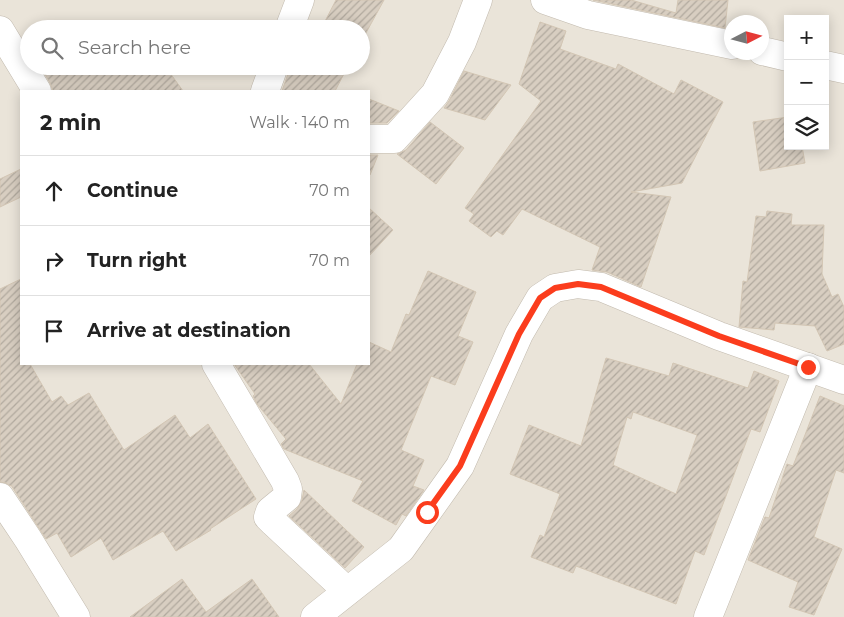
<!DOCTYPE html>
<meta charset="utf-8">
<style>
:root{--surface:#fff;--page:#f6f6f6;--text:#222;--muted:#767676;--line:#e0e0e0}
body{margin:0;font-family:Montserrat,sans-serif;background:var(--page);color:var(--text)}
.controls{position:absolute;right:15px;top:15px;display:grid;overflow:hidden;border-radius:0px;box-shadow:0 2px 12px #0003}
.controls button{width:45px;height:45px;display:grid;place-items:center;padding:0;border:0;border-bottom:1px solid var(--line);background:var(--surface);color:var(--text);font:25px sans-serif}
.compass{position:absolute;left:724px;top:15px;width:45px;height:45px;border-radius:50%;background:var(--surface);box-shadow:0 2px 12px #0003;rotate:84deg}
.stop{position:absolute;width:15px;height:15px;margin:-11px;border:4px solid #fb3d1d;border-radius:50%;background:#fff}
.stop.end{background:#fb3d1d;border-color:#fff;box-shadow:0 1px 5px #0008}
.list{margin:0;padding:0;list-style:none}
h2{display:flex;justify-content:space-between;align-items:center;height:65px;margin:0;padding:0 20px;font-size:21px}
h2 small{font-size:16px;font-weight:400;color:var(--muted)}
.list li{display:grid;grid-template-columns:32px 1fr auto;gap:15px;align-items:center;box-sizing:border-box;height:70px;padding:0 20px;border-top:1px solid var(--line)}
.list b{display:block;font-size:19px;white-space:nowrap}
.list em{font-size:16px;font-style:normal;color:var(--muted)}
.icon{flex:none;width:28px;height:28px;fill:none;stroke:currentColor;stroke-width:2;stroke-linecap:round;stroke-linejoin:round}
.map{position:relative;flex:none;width:844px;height:617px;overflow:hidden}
.search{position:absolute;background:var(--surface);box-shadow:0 2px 12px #0003;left:20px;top:20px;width:350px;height:55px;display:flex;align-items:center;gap:12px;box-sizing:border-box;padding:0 18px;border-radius:28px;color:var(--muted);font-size:19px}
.panel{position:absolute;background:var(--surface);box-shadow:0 2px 12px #0003;left:20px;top:90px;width:350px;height:275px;border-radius:0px}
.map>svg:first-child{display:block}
.residential{fill:#eae4d9;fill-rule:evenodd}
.building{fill:url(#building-hatch);stroke:#d3c6b4;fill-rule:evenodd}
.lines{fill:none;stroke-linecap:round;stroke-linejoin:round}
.street-casing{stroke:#c2baae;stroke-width:29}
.street{stroke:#fff;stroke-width:28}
.route{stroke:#fb3d1d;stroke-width:6}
</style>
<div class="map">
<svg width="844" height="617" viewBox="0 0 844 617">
<defs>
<pattern id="building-hatch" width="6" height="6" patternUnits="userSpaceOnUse" patternTransform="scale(1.25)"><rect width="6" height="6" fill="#d8cec1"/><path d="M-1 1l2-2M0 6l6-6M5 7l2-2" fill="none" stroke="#b1a99e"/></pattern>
</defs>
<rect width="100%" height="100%" fill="#f6f2eb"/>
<path class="residential" d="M0,0H844V617H0ZM788,19H825V146H788ZM732,22H762V52H732ZM29,29H361V66H29ZM21,91H369V364H21Z"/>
<g class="building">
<path d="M336,0H384L361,42V29H321Z"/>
<path d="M593,0H631L676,13L678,0H728L725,28Z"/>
<path d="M540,22L566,31L560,49L616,69L618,64L674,94L681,80L723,102L682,183L631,192L671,197L641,287L607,272L592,270L600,247L522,209L503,235L497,231L491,237L469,221L474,214L465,208L541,101L519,84Z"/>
<path d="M47,66H165L183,91H53L50,83L42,69Z"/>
<path d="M289,66H348L335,91H282L289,71Z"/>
<path d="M464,71L511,85L485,120L444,108L449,101Z"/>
<path d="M369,99L399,111L387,123H369Z"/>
<path d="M788,117V146H802L805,163L760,171L753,122Z"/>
<path d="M430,122L464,148L436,184L397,154L406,150Z"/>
<path d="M369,155H378L370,175H369Z"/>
<path d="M21,169V197L0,207V179Z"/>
<path d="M369,208L393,230L369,256Z"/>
<path d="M767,211L792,214L791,225H824L822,274L832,297L838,294L844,307V344L827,351L815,326L775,323L774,330L739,327L743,281L747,282L756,216L766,217Z"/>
<path d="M428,271L476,292L458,336L473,342L455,385L431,376L401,450L424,460L413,486L424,490L406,516L402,514L396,525L352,501L363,481L284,449L281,444L286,439L257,404L253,396L255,394L234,364H309L341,404L357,364H369V342L391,352L406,314L409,315Z"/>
<path d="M21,279V364H30L52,402L61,396L68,405L89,393L124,450L175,415L190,438L208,424L256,499L210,529L211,530L176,551L163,531L113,560L101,538L71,557L57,533L46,539L11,485L10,486L6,483L0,482V289Z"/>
<path d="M606,358L669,376L673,363L748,388L754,371L779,381L760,432L751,429L704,555L695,551L676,604L576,566L573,573L531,557L540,535L544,537L560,494L510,474L529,425L581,446ZM633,412L697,435L676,494L613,465L627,417L631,419Z"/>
<path d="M820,396L844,406V473L836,470L814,537L842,549L814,615L789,607L798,582L748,560L765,517L769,518L787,464L793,466Z"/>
<path d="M304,490L364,547L345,568L289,516L297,509L302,500Z"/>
<path d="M182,579L206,612L252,579L279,617H130Z"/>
</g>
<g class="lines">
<g class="street-casing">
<g id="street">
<path d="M545,0L588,15L732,45"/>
<path d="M289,29L300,0"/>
<path d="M0,30L37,91"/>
<path d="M762,51L788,57"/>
<path d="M825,65L844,69"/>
<path d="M265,91L274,66"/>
<path d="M369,139H394L435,94L462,42L478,0"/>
<path d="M216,364L285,481L288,489L287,497L270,511L268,517L273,522L347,591"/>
<path d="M0,497L28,539L76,617"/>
<path d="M315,617L401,549L460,466L519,334L540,298L555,288L578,284L601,287L719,336L844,380"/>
<path d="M708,617L808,367"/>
</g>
</g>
<use href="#street" class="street"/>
</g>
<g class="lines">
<path class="route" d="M427,512L460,466L519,334L540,298L555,288L578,284L601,287L719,336L808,367"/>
</g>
</svg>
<div class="controls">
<button>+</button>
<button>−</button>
<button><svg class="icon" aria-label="layers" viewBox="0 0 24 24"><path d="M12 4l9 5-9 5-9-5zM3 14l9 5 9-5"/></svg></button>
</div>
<svg class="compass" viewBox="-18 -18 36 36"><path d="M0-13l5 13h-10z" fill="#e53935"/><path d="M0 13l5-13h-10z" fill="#767676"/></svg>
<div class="stop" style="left:427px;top:512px"></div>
<div class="stop end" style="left:808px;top:367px"></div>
<div class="search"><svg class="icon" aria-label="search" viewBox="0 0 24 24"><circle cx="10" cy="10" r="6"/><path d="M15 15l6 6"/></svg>Search here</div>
<section class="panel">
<h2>2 min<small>Walk · 140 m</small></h2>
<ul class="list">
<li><svg class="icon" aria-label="ahead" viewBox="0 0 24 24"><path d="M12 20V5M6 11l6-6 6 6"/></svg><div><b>Continue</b></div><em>70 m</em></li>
<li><svg class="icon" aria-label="right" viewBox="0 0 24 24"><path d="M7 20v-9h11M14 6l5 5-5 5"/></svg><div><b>Turn right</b></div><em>70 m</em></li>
<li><svg class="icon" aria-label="arrive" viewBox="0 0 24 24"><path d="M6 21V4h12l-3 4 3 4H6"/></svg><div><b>Arrive at destination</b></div></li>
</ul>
</section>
</div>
